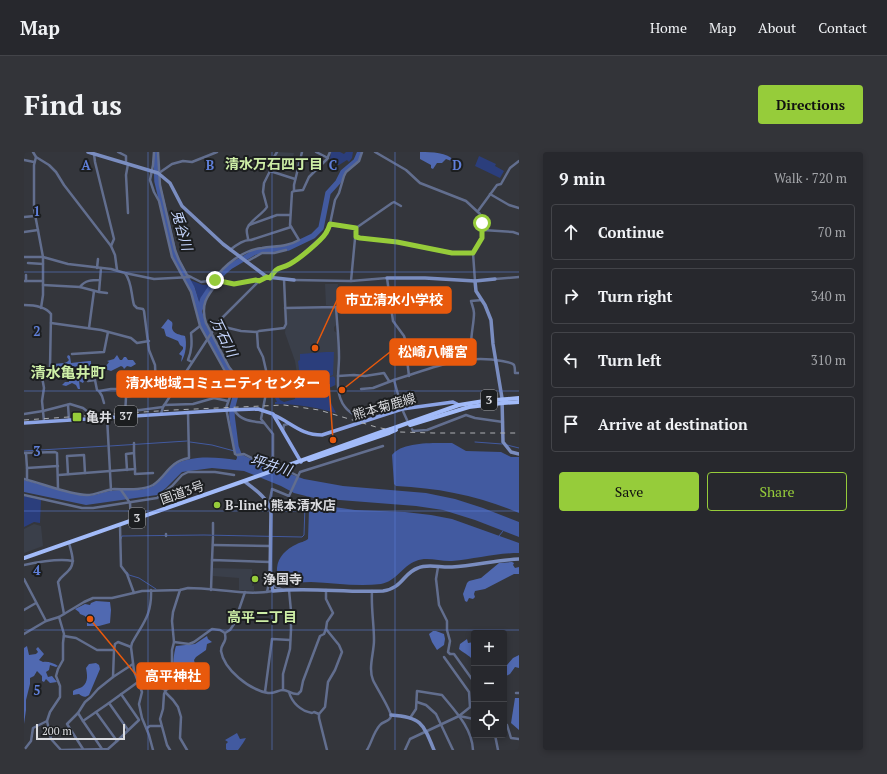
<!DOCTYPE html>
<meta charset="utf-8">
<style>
:root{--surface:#27282d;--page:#333439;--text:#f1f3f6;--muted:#a4a6aa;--line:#434449;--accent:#96cc3a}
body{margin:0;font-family:"PT Serif","Noto Sans JP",serif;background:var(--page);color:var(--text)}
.controls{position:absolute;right:12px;bottom:12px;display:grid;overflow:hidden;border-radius:4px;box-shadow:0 2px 6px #0003}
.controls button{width:36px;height:36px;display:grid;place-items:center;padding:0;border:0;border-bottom:1px solid var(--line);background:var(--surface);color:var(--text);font:20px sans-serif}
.scale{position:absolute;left:12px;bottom:10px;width:89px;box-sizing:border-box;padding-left:4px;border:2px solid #dbdce0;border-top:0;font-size:11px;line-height:14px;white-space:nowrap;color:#dbdce0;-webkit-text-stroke:3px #1c1e20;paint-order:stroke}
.stop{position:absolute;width:12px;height:12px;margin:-9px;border:3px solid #96cc3a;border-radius:50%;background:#fff}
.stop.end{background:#96cc3a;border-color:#fff;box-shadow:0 1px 4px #0008}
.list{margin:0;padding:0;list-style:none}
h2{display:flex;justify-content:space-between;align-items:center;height:52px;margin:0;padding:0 16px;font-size:17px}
h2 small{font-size:13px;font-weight:400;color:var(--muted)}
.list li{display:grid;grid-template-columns:26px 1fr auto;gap:12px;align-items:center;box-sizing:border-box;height:56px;margin:0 8px 8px;padding:0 8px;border:1px solid var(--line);border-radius:4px}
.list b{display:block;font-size:15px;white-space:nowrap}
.list em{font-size:13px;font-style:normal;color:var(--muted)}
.actions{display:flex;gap:8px;padding:12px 16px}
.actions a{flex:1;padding:9px 0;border:1px solid var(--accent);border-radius:4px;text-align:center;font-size:14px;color:var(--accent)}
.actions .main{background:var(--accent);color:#111}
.icon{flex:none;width:22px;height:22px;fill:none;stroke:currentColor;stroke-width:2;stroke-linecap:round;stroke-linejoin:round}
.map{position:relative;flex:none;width:495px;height:598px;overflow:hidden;border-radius:4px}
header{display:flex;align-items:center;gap:24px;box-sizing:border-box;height:56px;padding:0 20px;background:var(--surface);border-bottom:1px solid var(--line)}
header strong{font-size:19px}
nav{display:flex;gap:22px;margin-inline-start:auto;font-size:14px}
.intro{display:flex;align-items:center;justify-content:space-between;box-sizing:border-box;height:96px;padding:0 24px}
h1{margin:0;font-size:28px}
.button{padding:10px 18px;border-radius:4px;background:var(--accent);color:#111;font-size:14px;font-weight:700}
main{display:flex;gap:24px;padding:0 24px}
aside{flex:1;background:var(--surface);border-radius:4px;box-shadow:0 2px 6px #0003}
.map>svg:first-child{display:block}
.built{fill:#3a3f4a}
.green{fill:#2b3e7c}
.forest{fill:#5069b1}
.water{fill:#425aa0}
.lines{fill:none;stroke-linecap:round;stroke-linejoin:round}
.stream{stroke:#425aa0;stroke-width:1}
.river{stroke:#425aa0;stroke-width:5.5}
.street-tunnel{stroke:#4d4f55;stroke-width:2.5;stroke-dasharray:2.5 1;stroke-linecap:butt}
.street{stroke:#626e8e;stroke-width:2.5}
.secondary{stroke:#7a8dc0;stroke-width:3.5}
.primary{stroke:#8ca4e6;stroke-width:3.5}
.highway{stroke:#a2bbf9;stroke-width:4}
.rail{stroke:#acaeb2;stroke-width:1;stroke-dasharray:5 5;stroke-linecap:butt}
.highway-bridge{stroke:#a2bbf9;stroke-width:4}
.route{stroke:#96cc3a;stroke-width:5}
.grid{fill:none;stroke:#6080db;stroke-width:1;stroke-opacity:0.55}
.poi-dot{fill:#96cc3a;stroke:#1c1e20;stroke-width:1.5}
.labels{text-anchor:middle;stroke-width:4;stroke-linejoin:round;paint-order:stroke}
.shield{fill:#1c1e20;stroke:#a2a3a6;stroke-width:1}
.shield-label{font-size:12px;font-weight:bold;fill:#dbdce0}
.street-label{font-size:13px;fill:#dbdce0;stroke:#1c1e20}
.poi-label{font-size:13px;font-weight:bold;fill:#dbdce0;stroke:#1c1e20;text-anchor:start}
.neighbourhood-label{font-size:14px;font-weight:bold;fill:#cdeea6;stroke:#1c1e20}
.water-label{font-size:14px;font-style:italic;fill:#c6d6fe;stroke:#1c1e20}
.quarter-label{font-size:15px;font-weight:bold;fill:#cdeea6;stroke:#1c1e20}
.grid-label{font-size:13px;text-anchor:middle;font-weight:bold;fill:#6080db;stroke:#1c1e20;stroke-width:4;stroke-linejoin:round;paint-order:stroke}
.leader{fill:none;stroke:#e8590c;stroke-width:1.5}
.callout-dot{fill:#e8590c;stroke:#1c1e20;stroke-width:1.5}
.callout{fill:#e8590c;stroke:#e8590c;stroke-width:1.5}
.callout-label{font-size:14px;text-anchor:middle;font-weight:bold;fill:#fff}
</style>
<header>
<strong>Map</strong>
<nav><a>Home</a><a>Map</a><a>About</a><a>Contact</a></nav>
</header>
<div class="intro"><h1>Find us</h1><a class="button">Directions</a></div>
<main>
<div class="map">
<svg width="495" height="598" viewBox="0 0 495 598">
<rect width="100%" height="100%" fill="#34363c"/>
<g class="built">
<path d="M254,0L270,1L266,17L250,12L249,10Z"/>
<path d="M301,132H314L312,153H302Z"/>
<path d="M298,156H310L311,158L312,173L310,175V179L313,181L314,200L312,233L307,235L294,229L274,228L271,209L261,181L263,157Z"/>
<path d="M10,372L17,374L19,394L0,401V377Z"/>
<path d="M189,416L228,417V434H230V439L215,438V426L189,424Z"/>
</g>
<g class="green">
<path d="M307,0H316L320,2L322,0H329L328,6L325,10L323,8L315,13H311L310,11L308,12L306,6Z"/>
<path d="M455,4L472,12L471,14L480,19L476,26L451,14Z"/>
<path d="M166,128L179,133L188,132L178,146L176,153L171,136Z"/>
<path d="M302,200H310L309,223L302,226L285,225L302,227L309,224L311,226V233L303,237L306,249L312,261C290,255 273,252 251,252V250H253L251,246L254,243L256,248L260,250L271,247L272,234L274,232H290V229L280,227L285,225L276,226L274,209L276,208V202Z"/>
<path d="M0,344L17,348L16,371L10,370L0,375Z"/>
</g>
<g class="forest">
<path d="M396,0C409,0 422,0 431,9L430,10L422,7L418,11H413L409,17L407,16V13L396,7Z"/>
<path d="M144,167L148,170C149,172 148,174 148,176C149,182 157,183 161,184C163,191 162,203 157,210L158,204L155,202L159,197V195L156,193L154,189L142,184L140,177L137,176Z"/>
<path d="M44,203L46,204L47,211L65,209H67V216C74,216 81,217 85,210L83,209L90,207L93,203L96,208H98L100,205H102L104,208H109L112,212L107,215L103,214L100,217L99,215L97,214L87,219L81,217L75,222L71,220L70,218H66L59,231L55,229L56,237H54L52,233L48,231L42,234L38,233L41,230H45V220L43,218L28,219V213C33,210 42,213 45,208L43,205Z"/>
<path d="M488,410L490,411L489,413L491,416L495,415V422H490L461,437L451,439L450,442L451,445L449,447L445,446L443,450L441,449L439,442L443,431L445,429L457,426L475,411Z"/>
<path d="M72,449L86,450L87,458L86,471L75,474H63V467L61,464L56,462L55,460L51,457L61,452L66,453L67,451Z"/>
<path d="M409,479H412L420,482L421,487L420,493L413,498L408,490L405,482Z"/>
<path d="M183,484L184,487L188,490L183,492L182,498L172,505L170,508L171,512L176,514L180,519C178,525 173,525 169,529C166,532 166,535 162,538C159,537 156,536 154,534C147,526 149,503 152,494L171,492Z"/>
<path d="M443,487L444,491L450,490V512C449,504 440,502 435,497L436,492Z"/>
<path d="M3,494L5,503L12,502L14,500L12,497L14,495L20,502L15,508L19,510C23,509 30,511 34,514L32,515L26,513L25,518L22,520L24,525L28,524L33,530L26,531L22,527L20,530L18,529V524L13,519L10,524L6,526V532L2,548V558L0,572V496Z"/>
<path d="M495,501V516L491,515L486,522L480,525V511L483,513L489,506L495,503Z"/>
<path d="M72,511L75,513L76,517L65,543C61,546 59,545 55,542L49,543V539C53,536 55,537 58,535C65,530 63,522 62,516L65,512Z"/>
<path d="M491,546H495V578L487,571Z"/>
</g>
<g class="water">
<path d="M428,291L442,299L477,300L487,305H495V361C455,344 415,336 372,334L370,332L368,303C378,289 413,291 428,291Z"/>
<path d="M219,303L245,316L251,315L266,322L280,327L319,334L402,341L431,347L459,356L495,370V385L451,368L419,358L392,354L290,346L270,341L257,334L220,319L188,316L158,320L142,336L133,343L62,353L0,340V328L62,344C71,344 78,340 86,339C100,336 115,341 129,334C135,330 141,321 146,316C163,302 192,305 212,308L214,304Z"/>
<path d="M289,352L331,358L381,360L407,363L428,367L495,391V401C472,401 451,407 428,409C417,410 403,404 392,409C378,414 373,429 357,432C334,435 310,431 287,430C278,430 269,431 260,432L256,431C252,426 253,422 253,416C254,405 262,397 273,392C277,390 280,390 284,387L285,358Z"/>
<path d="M213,581L216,587L222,586C221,588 216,596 214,598H203L202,597V592L204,590L201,588Z"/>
</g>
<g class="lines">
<g class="stream">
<path d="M166,290L188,293L214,300"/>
<path d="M451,290L478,292"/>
<path d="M483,293L495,296"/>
<path d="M86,294L163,289"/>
<path d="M0,299L83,294"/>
<path d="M475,384L479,379"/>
<path d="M97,387L98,384L180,383L278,385L280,383L281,354L283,345"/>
<path d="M103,420L105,423L115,426L132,437"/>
</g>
<g class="river">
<path d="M132,0L133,29L151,105L168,136L180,175L204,217L212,234V242L208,257V264L212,295L217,308"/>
<path d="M176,157L179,147L189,132L200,120L207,114L231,100L238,98L264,96L289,84L297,76L304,41L314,30L319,20L332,9L336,0"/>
</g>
<path class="street-tunnel" d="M251,313L264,319"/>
<g class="street">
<path d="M9,0L12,5L25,13L32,20L40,33L87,94L91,103L93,118"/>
<path d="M94,0L102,4V11"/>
<path d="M130,0L129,13L126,28L130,40L135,49L148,105L167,140L176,174L207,230V242L202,256L211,302L213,303L220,302L245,315L249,314L250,312"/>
<path d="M134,0L136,33L151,98L155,108L163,123L177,130L191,128L210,132L232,128L235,129"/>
<path d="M292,0L304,6"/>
<path d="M351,0L382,18L396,31L442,49L456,62L458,71V86L449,101L451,129"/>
<path d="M70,2L71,10L90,87L87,94"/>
<path d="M12,5L10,13V57L19,105V143L17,156"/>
<path d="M0,8L10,10"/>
<path d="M246,19L271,27"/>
<path d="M135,21L148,12L159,9L168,10L193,0"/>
<path d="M270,39V33L278,0"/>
<path d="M466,42L485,53L495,56"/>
<path d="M454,59L473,33L477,32L486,16L495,9"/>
<path d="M104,61L102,23L104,12"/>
<path d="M0,65L11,64"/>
<path d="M306,72L332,76L368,51L370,50L377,54"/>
<path d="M225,73L253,63H266"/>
<path d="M459,78L489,80L495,82"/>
<path d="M0,80L14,78"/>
<path d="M332,85L383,92L428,101H449"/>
<path d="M224,87C224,85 222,80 223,77C225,69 239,62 243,55L239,40L240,31L246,19L247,10L253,0"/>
<path d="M206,98C212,93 220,87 227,88L267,75"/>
<path d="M0,105H19L44,112L87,117L101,121L130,127L167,125"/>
<path d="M222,110L238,101H250L262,98"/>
<path d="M4,111L19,112"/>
<path d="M73,116L74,107"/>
<path d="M247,125L251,118L267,111L273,107L302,81L306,72L311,48L315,41L320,24L322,20L335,9L338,0"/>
<path d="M471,127L495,125"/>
<path d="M190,128C200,113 219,98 238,96C252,94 263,95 275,88L266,73L268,40L270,39L279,38L285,25L303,7L306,0"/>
<path d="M270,128L327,129L363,126L369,169L380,184L382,190V199L385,224"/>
<path d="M0,129H19"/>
<path d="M2,129V123"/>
<path d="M195,129C183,144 176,152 182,171L205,215L212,224L216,239L207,242"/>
<path d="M327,129L332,76"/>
<path d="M19,133L56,135L75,140L76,128"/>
<path d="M56,135C61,128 68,128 76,128L77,116"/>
<path d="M75,140L83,141"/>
<path d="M0,153C9,153 21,154 27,162L26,216V218L19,222L18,225L20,236L18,249L20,269"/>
<path d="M261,156L312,155C313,172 315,188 315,205C315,221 310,241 321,255C326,262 335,265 341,269"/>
<path d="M27,171L77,178L107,186L113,191L125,189"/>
<path d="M192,173L217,179L233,180L235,179L260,176L262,172L260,127"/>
<path d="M65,176L70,139"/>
<path d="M233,180L234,195L239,205L244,227V237L242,241L237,267L249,282V308L251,313"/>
<path d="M48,202L80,200L84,180"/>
<path d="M451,207C443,193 450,176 450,161C450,157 448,153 447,149L458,148"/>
<path d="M168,210L164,208C168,198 168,191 167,181L176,174"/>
<path d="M314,224L330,223L341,224L360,221L365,229"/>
<path d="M64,229L71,228L73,238L75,239"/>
<path d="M132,230L159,226"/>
<path d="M337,237L349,236L370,228"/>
<path d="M150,239L157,240L183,236L208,235"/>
<path d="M80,251L78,244L75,239L87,237H97L102,245"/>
<path d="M44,253L45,268"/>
<path d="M140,253L169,252L190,246L204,249"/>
<path d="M210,258C217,269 227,269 240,271"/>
<path d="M101,260L139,255"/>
<path d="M0,262L19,259L46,252L59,256L69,264V266"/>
<path d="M137,262L139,255L196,168L235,129L243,125"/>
<path d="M101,264L102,245L116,242L130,237L132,236L131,213L125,198L120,159L119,157L113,156L110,153C107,142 108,130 101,121"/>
<path d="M83,265L87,338"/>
<path d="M383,268L378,257L370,228C406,217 439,201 478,209C481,210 488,210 490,213C491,215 491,219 491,221H495"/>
<path d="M388,277L389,279L403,278L442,263L451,266L479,270"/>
<path d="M259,279L260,273L264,272"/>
<path d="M0,301L31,300L33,301L34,336"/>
<path d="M2,301L3,316L34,314"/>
<path d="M3,316V328"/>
<path d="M111,317V322L129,321"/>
<path d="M103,318L102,302L110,301V291"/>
<path d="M86,319L111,317L110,301"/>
<path d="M264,319L274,324"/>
<path d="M44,322L43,304L60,303L61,321"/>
<path d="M35,323L86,319"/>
<path d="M0,327C17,331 46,343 63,343C72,343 80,338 90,337C102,337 117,339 129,333C143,324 144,310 165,306L164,260"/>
<path d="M97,338L106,351L107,369"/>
<path d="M0,343L58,356H69L133,346L148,334L158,323L164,320H191L210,323"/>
<path d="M245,352L248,337L265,344L276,320L359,294"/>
<path d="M96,373L97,414L103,422L110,441"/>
<path d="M142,382V384"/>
<path d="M189,382V371"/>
<path d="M189,393L246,394"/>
<path d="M188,408L189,385"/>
<path d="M0,413C14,410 35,406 49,409"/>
<path d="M414,415L412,427L415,453L423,469V478L426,489L424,500L426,502H430L450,530"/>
<path d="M0,427L22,469"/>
<path d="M248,431L252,435L259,438"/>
<path d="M127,438C128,463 119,471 108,491L107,495L110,519L118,540L115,552L118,566L125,583L129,598"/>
<path d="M187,438L188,408L246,410"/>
<path d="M302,438V447L309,461L303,470L302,477L315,493L318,500L311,518L304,530L301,555L295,562V566L303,598"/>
<path d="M221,440L210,472L206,478L201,481C201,484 202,486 201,488C200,492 197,493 197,499C200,518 226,538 244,541C250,542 254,538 259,538C264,538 268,543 274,542L277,539L279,529L296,484L300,482L302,477"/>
<path d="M243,440L246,427"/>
<path d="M0,458L12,451"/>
<path d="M40,462L34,430C37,424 41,423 45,418C52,411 47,399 45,391"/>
<path d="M0,482L22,469L35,465L60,450L69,446H88L118,439L156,438L164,436C192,436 222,444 249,439"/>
<path d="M40,484L52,486L73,498H90L91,492L94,490L107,495"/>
<path d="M150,490L165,492L170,490L188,477L196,478L201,481"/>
<path d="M90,498L89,525L109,512"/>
<path d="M420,505L445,540L446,555"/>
<path d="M115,532L135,535L142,538"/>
<path d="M259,538V522L266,497L267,478V459L265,438"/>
<path d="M141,540L149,548L154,555L157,565L156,586L163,598"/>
<path d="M241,540L248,487L266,488"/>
<path d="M265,540C268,551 277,559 288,561L290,560L295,562"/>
<path d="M492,541H495"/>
<path d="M393,550L402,553L412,562L429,598"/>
<path d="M72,560L93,589L115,568L97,542"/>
<path d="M54,561L61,550L67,545L74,537L89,525"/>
<path d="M435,564L450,567"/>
<path d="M386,566L392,557L393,539L418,543C431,559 448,576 449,598"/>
<path d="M23,569L27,587L37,598L84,597L93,589"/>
<path d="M480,571L483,573L487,586L495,587"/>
<path d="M123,576L126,574H137"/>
<path d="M104,578L85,551L114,530"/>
<path d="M471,583L474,598"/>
<path d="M59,597L43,572L54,561L59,569"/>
<path d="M78,597L59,569L85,551"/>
<path d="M0,598L7,589L9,576L23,569L26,560L36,545V534L32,524L34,517L39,508V491L40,482L35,465"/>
<path d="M146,598L143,593L136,567L139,557L140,542L142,538L149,533V531L148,521V498L150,490L148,469L149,460L156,438"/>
<path d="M343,598C348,590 349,581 356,573C359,569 366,570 367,564C367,558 352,535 349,528C344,516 350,501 350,488C350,472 347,456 348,439"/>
<path d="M381,598L386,587L435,564L450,552"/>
</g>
<g class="secondary">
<path d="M64,0L134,21L146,31L158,54L199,92L243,125L270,128"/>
<path d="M363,126H401L451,129L471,127"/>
<path d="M451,129L452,139L461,153L467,168L469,192L478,246L479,290L487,300L495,302"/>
<path d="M220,329C230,337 243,345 247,358L246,425L249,439C286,435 322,441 359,439C379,436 379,421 394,416C404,411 417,416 428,415C450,414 472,408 495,407"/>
<path d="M367,563C397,565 399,571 410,598"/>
</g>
<g class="primary">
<path d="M250,263C268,271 277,283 298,283L378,257L429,250L435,253"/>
<path d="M0,271L204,258L234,257L249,262L277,310"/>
</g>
<g class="highway">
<path d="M386,273L445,255L479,251L495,250"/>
<path d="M367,277L435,253L460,249L495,246"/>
<path d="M285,308L365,281"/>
<path d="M0,406L220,329L360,279"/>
</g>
<path class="rail" d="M0,268L149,258L260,253L295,258L352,275L376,280L409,281H495"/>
<g class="highway-bridge">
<path d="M360,279L367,277"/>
<path d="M365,281L372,278"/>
</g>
</g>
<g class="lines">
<path class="route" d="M191,128L210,132L232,128L235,129L243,125L246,126C254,113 255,118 266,112C275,107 297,89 302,81C304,78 305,75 306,72L332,76V85L336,86L373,90L428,101H449L458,86V71"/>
</g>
<path class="grid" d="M124,0V598M248,0V598M371,0V598M0,120H495M0,239H495M0,359H495M0,478H495"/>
<g class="poi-dot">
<rect x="48" y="260" width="10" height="10" rx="2"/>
<circle cx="193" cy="353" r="4"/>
<circle cx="231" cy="427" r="4"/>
</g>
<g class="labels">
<g class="shield">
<rect x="457" y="238" width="16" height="20" rx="3"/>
<rect x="91" y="254" width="22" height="20" rx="3"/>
<rect x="105" y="356" width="16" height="20" rx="3"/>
</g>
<g class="shield-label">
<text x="465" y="252">3</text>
<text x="102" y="268">37</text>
<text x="113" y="370">3</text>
</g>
<g class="street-label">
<text transform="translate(360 254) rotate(-16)" y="5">熊本菊鹿線</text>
<text transform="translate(158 340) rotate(-19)" y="5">国道3号</text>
</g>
<g class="poi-label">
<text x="62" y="270">亀井</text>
<text x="201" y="358">B-line! 熊本清水店</text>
<text x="239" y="432">浄国寺</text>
</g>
<g class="neighbourhood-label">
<text x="250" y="17">清水万石四丁目</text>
<text x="238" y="470">高平二丁目</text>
</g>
<g class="water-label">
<text transform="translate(158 78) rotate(74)" y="5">兎谷川</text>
<text transform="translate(200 185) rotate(64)" y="5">万石川</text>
<text transform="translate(247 313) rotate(17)" y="5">坪井川</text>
</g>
<g class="quarter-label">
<text x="44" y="226">清水亀井町</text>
</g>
</g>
<g class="grid-label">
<text x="62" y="18">A</text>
<text x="186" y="18">B</text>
<text x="309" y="18">C</text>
<text x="433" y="18">D</text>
<text x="13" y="64">1</text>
<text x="13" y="184">2</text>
<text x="13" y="304">3</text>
<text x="13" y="423">4</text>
<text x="13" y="543">5</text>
</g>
<path class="leader" d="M291 196L313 148M318 238L366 200M309 288L305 232M66 467L113 524"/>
<g class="callout-dot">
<circle cx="291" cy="196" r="4"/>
<circle cx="318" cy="238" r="4"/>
<circle cx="309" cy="288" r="4"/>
<circle cx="66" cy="467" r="4"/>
</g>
<g class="callout">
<rect x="313" y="135" width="114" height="26" rx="4"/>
<rect x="366" y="187" width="86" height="26" rx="4"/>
<rect x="93" y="219" width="212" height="26" rx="4"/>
<rect x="113" y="511" width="72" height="26" rx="4"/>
</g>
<g class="callout-label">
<text x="370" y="153">市立清水小学校</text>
<text x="409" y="205">松崎八幡宮</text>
<text x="199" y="236">清水地域コミュニティセンター</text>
<text x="149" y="529">高平神社</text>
</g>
</svg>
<div class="controls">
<button>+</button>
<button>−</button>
<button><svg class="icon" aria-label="locate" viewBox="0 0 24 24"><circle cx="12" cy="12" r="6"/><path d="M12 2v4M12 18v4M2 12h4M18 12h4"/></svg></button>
</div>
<div class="scale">200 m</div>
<div class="stop" style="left:458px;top:71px"></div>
<div class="stop end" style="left:191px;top:128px"></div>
</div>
<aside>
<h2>9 min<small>Walk · 720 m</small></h2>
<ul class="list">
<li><svg class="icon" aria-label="ahead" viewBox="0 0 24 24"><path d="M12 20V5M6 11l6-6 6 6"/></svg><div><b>Continue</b></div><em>70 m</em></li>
<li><svg class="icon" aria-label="right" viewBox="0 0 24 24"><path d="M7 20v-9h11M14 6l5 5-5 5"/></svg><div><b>Turn right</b></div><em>340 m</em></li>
<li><svg class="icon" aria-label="left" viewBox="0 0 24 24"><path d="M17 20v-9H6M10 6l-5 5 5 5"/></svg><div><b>Turn left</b></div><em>310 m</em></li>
<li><svg class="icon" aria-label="arrive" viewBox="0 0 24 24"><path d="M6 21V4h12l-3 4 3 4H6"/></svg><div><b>Arrive at destination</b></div></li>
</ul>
<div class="actions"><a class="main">Save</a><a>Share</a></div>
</aside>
</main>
